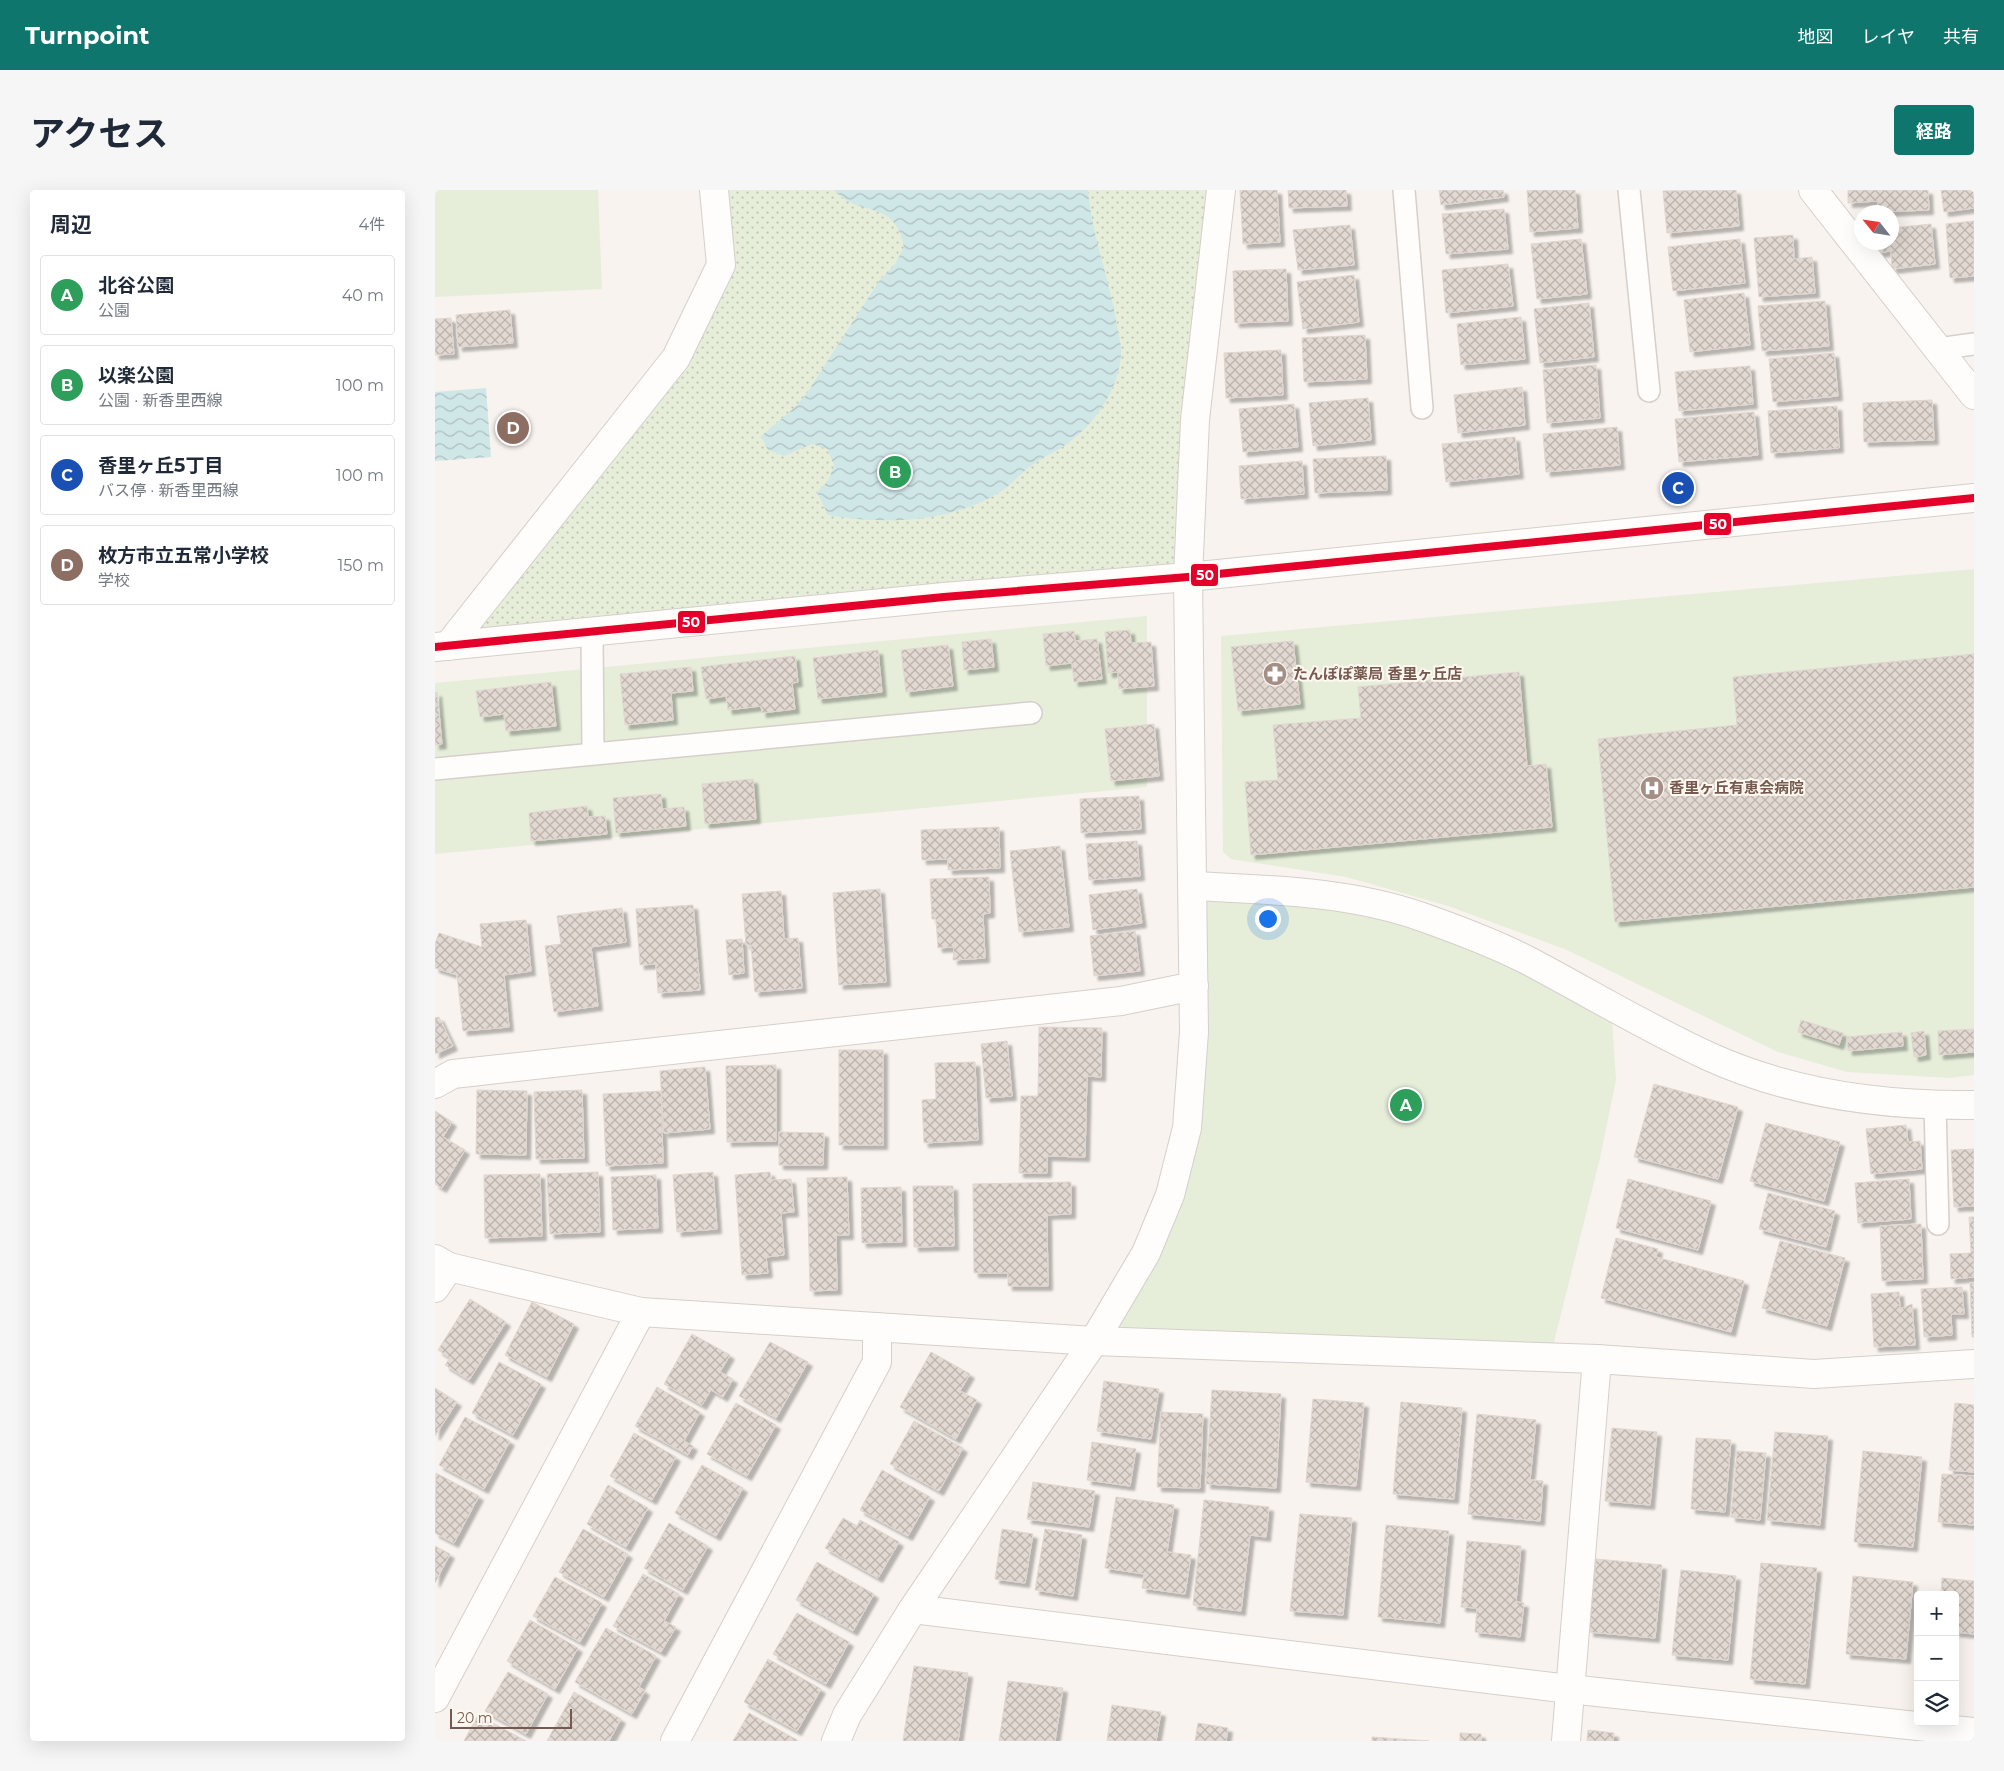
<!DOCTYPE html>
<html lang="ja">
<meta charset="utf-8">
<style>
:root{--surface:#fff;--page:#f6f6f7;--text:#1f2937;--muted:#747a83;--line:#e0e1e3;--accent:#0f766e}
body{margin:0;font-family:Montserrat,"Noto Sans JP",sans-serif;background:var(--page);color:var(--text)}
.controls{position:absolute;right:15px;bottom:15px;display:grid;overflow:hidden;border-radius:5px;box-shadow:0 5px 20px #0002}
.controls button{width:45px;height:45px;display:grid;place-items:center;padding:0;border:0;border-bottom:1px solid var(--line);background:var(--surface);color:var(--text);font:25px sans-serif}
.compass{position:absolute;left:1419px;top:15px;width:45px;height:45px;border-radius:50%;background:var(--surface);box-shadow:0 5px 20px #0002;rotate:300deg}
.scale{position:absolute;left:15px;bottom:12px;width:122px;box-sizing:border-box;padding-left:5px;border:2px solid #76594e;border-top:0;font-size:14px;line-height:18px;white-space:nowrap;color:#76594e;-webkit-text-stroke:4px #fef8f1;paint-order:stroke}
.you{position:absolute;left:832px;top:728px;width:18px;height:18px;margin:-12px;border:4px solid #fff;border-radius:50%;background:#1a73e8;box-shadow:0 0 0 8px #1a73e833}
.badge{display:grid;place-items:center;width:32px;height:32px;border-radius:50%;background:var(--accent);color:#fff;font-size:16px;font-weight:700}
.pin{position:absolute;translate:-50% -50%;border:2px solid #fff;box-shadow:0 1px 5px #0006}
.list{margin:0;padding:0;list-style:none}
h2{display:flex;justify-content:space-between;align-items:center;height:65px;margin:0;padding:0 20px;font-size:21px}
h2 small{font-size:16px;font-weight:400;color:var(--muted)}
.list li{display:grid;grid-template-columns:32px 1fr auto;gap:15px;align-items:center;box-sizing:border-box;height:80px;margin:0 10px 10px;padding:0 10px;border:1px solid var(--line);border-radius:5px}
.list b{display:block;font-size:19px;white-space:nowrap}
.list p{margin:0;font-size:16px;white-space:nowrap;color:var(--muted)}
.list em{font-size:16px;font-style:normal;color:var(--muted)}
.icon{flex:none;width:28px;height:28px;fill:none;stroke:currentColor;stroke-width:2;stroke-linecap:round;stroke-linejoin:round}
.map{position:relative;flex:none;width:1539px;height:1551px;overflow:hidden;border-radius:5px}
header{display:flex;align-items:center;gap:30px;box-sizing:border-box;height:70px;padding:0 25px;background:var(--accent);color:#fff}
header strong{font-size:24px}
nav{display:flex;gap:28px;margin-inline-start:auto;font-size:18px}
.intro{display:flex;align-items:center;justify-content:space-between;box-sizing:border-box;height:120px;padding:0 30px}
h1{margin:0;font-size:35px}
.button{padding:12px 22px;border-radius:5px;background:var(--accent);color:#fff;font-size:18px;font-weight:700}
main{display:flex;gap:30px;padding:0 30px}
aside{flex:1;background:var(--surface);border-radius:5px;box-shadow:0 5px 20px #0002}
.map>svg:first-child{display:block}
.green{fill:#e6eeda}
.garden{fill:url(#garden-dots)}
.water{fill:url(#water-waves)}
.building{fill:url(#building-cross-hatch);stroke:#e1d6d0;filter:url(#shadow)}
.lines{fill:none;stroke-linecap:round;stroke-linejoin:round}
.service-casing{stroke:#d6cfca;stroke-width:24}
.minor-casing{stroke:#d6cfca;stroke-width:30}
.tertiary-casing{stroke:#d6cfca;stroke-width:30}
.service{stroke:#fefdfc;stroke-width:21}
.minor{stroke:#fefdfc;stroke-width:28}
.tertiary{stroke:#fefdfc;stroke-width:28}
.bus-1-casing{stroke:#fef8f1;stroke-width:11}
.bus-1{stroke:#e4002b;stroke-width:8}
.labels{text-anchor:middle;stroke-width:4;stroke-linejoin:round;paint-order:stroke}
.poi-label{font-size:15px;font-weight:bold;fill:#76594e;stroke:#fef8f1;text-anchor:start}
.line-badge{stroke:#fef8f1;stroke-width:2}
.badge-label{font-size:14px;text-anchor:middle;font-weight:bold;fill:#fff}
</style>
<header>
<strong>Turnpoint</strong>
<nav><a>地図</a><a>レイヤ</a><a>共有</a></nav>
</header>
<div class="intro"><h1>アクセス</h1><a class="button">経路</a></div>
<main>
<aside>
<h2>周辺<small>4件</small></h2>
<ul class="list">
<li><span class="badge" style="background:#2e9e5b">A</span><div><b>北谷公園</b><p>公園</p></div><em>40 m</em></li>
<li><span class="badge" style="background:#2e9e5b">B</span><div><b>以楽公園</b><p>公園 · 新香里西線</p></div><em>100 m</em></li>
<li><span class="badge" style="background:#1a4fb4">C</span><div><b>香里ヶ丘5丁目</b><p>バス停 · 新香里西線</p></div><em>100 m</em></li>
<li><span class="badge" style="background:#8d6e63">D</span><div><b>枚方市立五常小学校</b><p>学校</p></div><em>150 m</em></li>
</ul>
</aside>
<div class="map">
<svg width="1539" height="1551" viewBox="0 0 1539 1551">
<defs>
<pattern id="garden-dots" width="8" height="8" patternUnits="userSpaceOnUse" patternTransform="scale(1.25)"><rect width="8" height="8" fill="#e6eeda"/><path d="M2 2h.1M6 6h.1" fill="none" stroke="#bfc4b3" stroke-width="1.8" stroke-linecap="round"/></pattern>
<pattern id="water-waves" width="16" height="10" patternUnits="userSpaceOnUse" patternTransform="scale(1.25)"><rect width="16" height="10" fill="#d0e7e8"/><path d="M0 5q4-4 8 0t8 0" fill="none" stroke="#adbebe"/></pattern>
<pattern id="building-cross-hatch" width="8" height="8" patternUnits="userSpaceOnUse" patternTransform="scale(1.25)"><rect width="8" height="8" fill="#e2d9d3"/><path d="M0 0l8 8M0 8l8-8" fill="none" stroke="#bcb3ad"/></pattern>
<filter id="shadow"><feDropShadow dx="4.5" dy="4.5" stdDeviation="1" flood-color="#0004"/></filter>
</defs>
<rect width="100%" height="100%" fill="#f8f3ee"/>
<g class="green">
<path d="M0,0H163L167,99L0,107Z"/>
<path d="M1539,379V885L1514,888L1412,882L1343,862L1132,760L1013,716L911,687L796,669L788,662L786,446Z"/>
<path d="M712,426V597L0,664V493Z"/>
<path d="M771,711C808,712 845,712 881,716C988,727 1085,781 1177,831L1181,890L1165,968L1118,1156L680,1140L772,842Z"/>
</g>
<path class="garden" d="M280,0H790L753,387L29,454L233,178L286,75Z"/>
<g class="water">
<path d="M399,0H653C657,47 675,90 682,136C684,146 687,157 686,166C683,200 660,234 632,254C622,261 610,266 600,273C587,281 578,294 565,302C515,333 448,335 393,325L382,302L393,291L399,275L392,259L377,254L349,266L333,260L326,246L358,219L370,206L444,91L460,74L469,57C460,7 424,29 399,0Z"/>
<path d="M51,198L56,267L0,271V202Z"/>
</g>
<g class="building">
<path d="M805,0H842L845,52L808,54Z"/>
<path d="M853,0H911L912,16L854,18Z"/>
<path d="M1004,0H1068L1069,7L1006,15Z"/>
<path d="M1092,0H1140L1143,38L1095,42Z"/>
<path d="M1301,0L1304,36L1232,43L1228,1Z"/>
<path d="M1413,0H1493L1494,20L1443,22V11L1413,13Z"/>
<path d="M1506,0H1539V18L1509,22Z"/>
<path d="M1069,19L1073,59L1011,64L1007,24Z"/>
<path d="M1539,31V86L1515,88L1511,34Z"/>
<path d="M1496,34L1500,74L1457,79L1456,61L1442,63L1441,52H1456V38Z"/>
<path d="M915,35L919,75L863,80L858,40Z"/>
<path d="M1358,45L1359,69L1377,67L1380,103L1324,107L1319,48Z"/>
<path d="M1146,49L1152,104L1102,109L1096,54Z"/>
<path d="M1305,49L1310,93L1238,101L1233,57Z"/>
<path d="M1073,74L1078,116L1011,123L1007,80Z"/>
<path d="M851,79L853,131L800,133L798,81Z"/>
<path d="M919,85L924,132L868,139L862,92Z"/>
<path d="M1309,103L1315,155L1255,162L1249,110Z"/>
<path d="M1390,111L1394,156L1327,161L1323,116Z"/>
<path d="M1154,113L1159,167L1105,173L1099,119Z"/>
<path d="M75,120L78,153L23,157L21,125Z"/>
<path d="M1086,127L1090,169L1026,175L1022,134Z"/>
<path d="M16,128L19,164L0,165V129Z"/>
<path d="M930,145L932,189L869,192L867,148Z"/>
<path d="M846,160L848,205L791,208L789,163Z"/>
<path d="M1399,163L1403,206L1338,212L1334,169Z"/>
<path d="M1161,175L1165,228L1112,233L1108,180Z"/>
<path d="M1315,176L1318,214L1244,221L1240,182Z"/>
<path d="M1087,197L1090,235L1023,243L1019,205Z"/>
<path d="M933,208L936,250L878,256L874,213Z"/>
<path d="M1497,210L1499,250L1429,252L1428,213Z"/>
<path d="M859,214L863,257L808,262L804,219Z"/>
<path d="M1402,216L1404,258L1336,263L1333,221Z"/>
<path d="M1319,222L1323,265L1244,272L1240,229Z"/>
<path d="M1182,237L1185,275L1111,282L1108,244Z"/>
<path d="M1080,247L1084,284L1011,292L1007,254Z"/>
<path d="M951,266L952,300L880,303L878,269Z"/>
<path d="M867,271L869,304L806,309L804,276Z"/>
<path d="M695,440L696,453L716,452L719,496L684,499L683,482L673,483L670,442Z"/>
<path d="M639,441L640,451L662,449L667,489L639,492L637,473L611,476L608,444Z"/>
<path d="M556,449L559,477L529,480L527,452Z"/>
<path d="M858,451L865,514L803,521L796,457Z"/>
<path d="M513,455L518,496L471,502L466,460Z"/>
<path d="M443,460L447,502L383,509L378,468Z"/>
<path d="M1539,464V697L1180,732L1163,549L1302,535L1298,487Z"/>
<path d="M360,466L363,492L357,493L360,519L327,523L326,516L293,520L291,506L271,509L266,477Z"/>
<path d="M256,477L258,501L236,503L238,530L190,535L185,484Z"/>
<path d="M1084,482L1092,576L1111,574L1117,637L816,665L810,592L843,590L838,535L926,528L923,497Z"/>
<path d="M116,492L121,536L71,541L69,524L45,527L41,501Z"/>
<path d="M2,502L7,554L0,555V503Z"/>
<path d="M719,534L724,586L676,591L670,539Z"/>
<path d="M318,589L321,629L270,634L267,594Z"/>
<path d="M226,604L227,619L249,617L251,636L181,643L178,608Z"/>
<path d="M704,606L706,639L646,643L645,609Z"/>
<path d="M152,616L153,627L170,626L172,644L96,651L94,623Z"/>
<path d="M564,637L565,678L513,680V669L487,670L486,640Z"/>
<path d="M702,651L705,686L654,690L651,654Z"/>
<path d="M625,656L634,737L584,742L575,661Z"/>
<path d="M554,687L555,723L548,724L550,768L518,770L519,757L503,758L501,729H497L495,689Z"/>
<path d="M445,699L451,792L404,795L398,703Z"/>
<path d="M702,699L707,733L658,740L654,705Z"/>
<path d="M346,701L349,749L363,748L367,798L320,802L316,755H311L307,704Z"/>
<path d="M258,715L265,800L223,803L221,774L205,775L201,719Z"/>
<path d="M187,718L191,752L156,757L163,816L119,822L110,756L126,754L122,726Z"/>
<path d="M91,730L96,781L69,785L74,837L28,841L22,785L0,778V754L4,743L47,757L45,734Z"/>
<path d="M700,741L705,781L659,786L655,746Z"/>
<path d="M307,749L309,783L294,785L291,750Z"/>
<path d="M4,827L18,856L0,864V828Z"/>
<path d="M1366,830L1408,843L1404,855L1363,842Z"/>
<path d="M604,837L667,838L666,887L652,886L650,967L612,966V983H584L586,906H603Z"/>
<path d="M1539,839V862L1504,865L1503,841Z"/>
<path d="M1489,841L1491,865L1479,867L1476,843Z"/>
<path d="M1467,842L1468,856L1413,861L1412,847Z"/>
<path d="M572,851L577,906L551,908L546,854Z"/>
<rect x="404" y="860" width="44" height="95"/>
<path d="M540,872L543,950L489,953L487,910L501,909L500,873Z"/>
<path d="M341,875V951L292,952L291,876Z"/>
<path d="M270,877L275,939L229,943L225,881Z"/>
<path d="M1219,894L1303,917L1283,989L1199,967Z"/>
<path d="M42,900L92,901L91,965L41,964Z"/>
<path d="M147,900L149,968L101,969L99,902Z"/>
<path d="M226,901L228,973L171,976L168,904Z"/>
<path d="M0,921L17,932L8,947L30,960L7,998L0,994Z"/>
<path d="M1331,933L1405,952L1389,1011L1315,991Z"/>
<path d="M1471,935L1473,952L1485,951L1487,979L1436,984L1431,939Z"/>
<path d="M344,942L389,943L388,975H344Z"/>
<path d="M1539,959V1016L1519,1017L1516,960Z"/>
<path d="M163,982L165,1042L115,1044L112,984Z"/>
<path d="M278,982L282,1039L242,1042L238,985Z"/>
<path d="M335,982L336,990L356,989L359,1022L346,1023L349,1065L331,1067L333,1083L307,1085L300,985Z"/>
<path d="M105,984L107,1046L50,1048L49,985Z"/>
<path d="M221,985L223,1038L178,1040L176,987Z"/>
<path d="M412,987L414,1045H401L402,1100L375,1101L372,988Z"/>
<path d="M1193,989L1276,1011L1263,1060L1181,1038Z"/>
<path d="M1474,989L1476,1029L1423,1033L1420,993Z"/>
<path d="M636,992V1024L612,1025L613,1096H573V1083H539L538,994Z"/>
<path d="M478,996H518L519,1056L479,1057Z"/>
<path d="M466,997L467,1052L427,1053L426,998Z"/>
<path d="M1333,1003L1400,1021L1391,1057L1324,1039Z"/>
<path d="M1534,1027H1539V1087L1516,1089L1515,1064L1536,1063Z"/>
<path d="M1486,1034L1488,1089L1447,1091L1445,1036Z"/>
<path d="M1181,1048L1223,1059L1221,1067L1309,1091L1296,1142L1166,1108Z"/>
<path d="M1345,1051L1410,1068L1392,1136L1327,1118Z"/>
<path d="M1535,1093H1539V1147H1537Z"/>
<path d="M1527,1097L1529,1124H1516L1517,1145L1489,1147L1486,1099Z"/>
<path d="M1464,1102L1465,1119L1477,1114L1480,1155L1439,1157L1436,1104Z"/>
<path d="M35,1109L71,1132L34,1190L10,1175L15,1168L3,1160Z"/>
<path d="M97,1112L139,1134L112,1187L70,1165Z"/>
<path d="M257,1144L295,1165L285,1182L298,1189L288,1207L276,1200L267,1215L229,1194Z"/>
<path d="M335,1152L373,1172L341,1228L304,1206Z"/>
<path d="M496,1162L535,1184L525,1201L542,1210L521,1249L465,1217Z"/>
<path d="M64,1172L106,1194L78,1245L37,1223Z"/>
<path d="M669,1191L724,1199L716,1249L662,1241Z"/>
<path d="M222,1197L265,1222L249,1251L258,1256L253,1265L200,1236Z"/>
<path d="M0,1198L22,1212L0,1246Z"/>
<path d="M777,1200L846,1204L841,1298L771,1294Z"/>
<path d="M878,1209L929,1213L921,1296L871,1292Z"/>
<path d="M966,1212L1027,1218L1019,1309L958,1304Z"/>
<path d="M301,1213L341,1235L312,1286L272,1264Z"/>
<path d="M1520,1213L1539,1215V1282L1514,1280Z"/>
<path d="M726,1222L768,1224L765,1298L722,1297Z"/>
<path d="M1042,1224L1101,1230L1095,1290L1108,1291L1105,1331L1033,1324Z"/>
<path d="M30,1227L75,1251L49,1299L4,1275Z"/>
<path d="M479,1231L528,1258L504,1301L455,1274Z"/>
<path d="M1177,1238L1222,1242L1215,1315L1170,1311Z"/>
<path d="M1340,1242L1393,1246L1385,1335L1332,1330Z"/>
<path d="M199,1243L241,1267L217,1310L175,1286Z"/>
<path d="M1261,1248L1296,1250L1290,1322L1256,1319Z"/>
<path d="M657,1252L701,1259L695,1296L652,1290Z"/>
<path d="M1302,1261L1331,1263L1325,1330L1296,1327Z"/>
<path d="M1428,1261L1487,1267L1478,1357L1419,1352Z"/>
<path d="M267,1275L308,1298L281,1346L240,1323Z"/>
<path d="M447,1280L495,1307L473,1346L425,1320Z"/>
<path d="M1,1283L44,1306L19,1353L0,1343Z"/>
<path d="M1507,1284L1539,1286V1335L1503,1332Z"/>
<path d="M598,1292L660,1301L654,1337L592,1329Z"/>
<path d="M173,1295L213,1318L191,1357L152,1334Z"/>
<path d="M681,1307L739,1315L732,1362L756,1365L750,1404L707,1398L709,1384L670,1378Z"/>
<path d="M769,1310L834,1317L831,1347L815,1345L806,1421L758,1415Z"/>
<path d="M865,1324L917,1328L908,1425L855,1421Z"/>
<path d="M408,1328L422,1336L425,1330L464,1352L443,1388L390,1358Z"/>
<path d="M234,1333L273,1356L248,1400L209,1378Z"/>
<path d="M951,1335L1014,1341L1005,1433L943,1427Z"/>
<path d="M148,1339L193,1364L169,1407L124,1382Z"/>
<path d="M567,1339L598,1344L590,1393L560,1389Z"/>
<path d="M610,1339L647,1345L638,1406L600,1400Z"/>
<path d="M1032,1351L1086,1356L1081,1412L1089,1413L1085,1447L1040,1442L1042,1418L1026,1417Z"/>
<path d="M0,1356L15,1364L0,1393Z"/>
<path d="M1161,1369L1227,1375L1220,1448L1154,1442Z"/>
<path d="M382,1372L439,1404L418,1441L361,1410Z"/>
<path d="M1326,1373L1382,1378L1370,1494L1315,1489Z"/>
<path d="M1246,1380L1301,1386L1293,1470L1237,1465Z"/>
<path d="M208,1384L244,1404L229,1431L241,1437L226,1462L178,1436Z"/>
<path d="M1418,1386L1478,1392L1471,1469L1411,1464Z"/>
<path d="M120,1387L167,1413L145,1452L98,1426Z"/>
<path d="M1507,1388L1539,1391V1444L1520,1442V1405H1506Z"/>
<path d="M362,1423L414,1452L391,1494L338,1464Z"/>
<path d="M95,1430L143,1458L120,1499L72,1471Z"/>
<path d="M171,1438L221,1466L204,1497L210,1501L197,1524L140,1492Z"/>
<path d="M333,1469L386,1499L362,1541L309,1512Z"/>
<path d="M479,1476L533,1483L523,1551H468Z"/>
<path d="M73,1482L113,1504L91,1544L50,1521Z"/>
<path d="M573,1491L628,1498L620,1551H564Z"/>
<path d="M139,1502L186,1529L174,1551H112Z"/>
<path d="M677,1515L726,1522L721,1551H672Z"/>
<path d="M314,1523L362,1550V1551H298Z"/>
<path d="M43,1525L91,1551H29Z"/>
<path d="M763,1533L793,1538L791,1551H760Z"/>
<path d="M1153,1540L1179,1543L1178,1551H1152Z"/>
<path d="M1025,1543L1046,1544V1551H1025Z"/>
<path d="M937,1547L994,1551H937Z"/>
</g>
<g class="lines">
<g class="service-casing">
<g id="service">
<path d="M969,0L987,218"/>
<path d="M1194,0L1214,201"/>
<path d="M1503,159L1539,154"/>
<path d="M157,442L158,563"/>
<path d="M0,579L596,523"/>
<path d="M1500,915L1503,1034"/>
</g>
</g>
<g class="minor-casing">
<g id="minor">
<path d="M1378,0L1539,205"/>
<path d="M13,456L241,168L286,75L279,0"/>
<path d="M758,696C835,700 913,701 987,727C1021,739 1058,753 1090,769C1151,801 1210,837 1273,866C1356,904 1448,916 1539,915"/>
<path d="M0,894L18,884L686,811L759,796"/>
<path d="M0,1069L14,1077L206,1122L659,1151L1162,1169L1379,1184L1539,1174"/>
<path d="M0,1098L14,1077"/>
<path d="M478,1419L1134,1499L1539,1542"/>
<path d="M0,1508L206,1122"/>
<path d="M240,1551L442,1172V1137"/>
<path d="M1131,1551L1162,1169"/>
</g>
</g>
<g class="tertiary-casing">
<g id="tertiary">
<path d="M0,457L509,407L753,387L1539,308"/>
<path d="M401,1551L412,1525L478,1419L659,1151L711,1063L735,1005L752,938L759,842L753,387L760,230L786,0"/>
</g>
</g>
<use href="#service" class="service"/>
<use href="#minor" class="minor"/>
<use href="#tertiary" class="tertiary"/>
<g class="bus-1-casing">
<path id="bus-1" d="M0,457L509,407L753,387L1539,308"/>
</g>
<use href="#bus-1" class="bus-1"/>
</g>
<defs>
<g id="pharmacy-disc" transform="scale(1.25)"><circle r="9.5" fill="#a48f86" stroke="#fef8f1"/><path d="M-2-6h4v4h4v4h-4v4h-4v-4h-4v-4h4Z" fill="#fff"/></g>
<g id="hospital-disc" transform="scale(1.25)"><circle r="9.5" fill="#a48f86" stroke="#fef8f1"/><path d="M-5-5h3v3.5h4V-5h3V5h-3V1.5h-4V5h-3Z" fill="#fff"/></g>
</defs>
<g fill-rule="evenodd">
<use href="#pharmacy-disc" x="840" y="484"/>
<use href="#hospital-disc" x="1217" y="598"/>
</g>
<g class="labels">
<g class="poi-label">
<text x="858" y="489">たんぽぽ薬局 香里ヶ丘店</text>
<text x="1234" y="603">香里ヶ丘有恵会病院</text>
</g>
</g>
<g class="line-badge">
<rect x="1268" y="322" width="29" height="24" rx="5" fill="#e4002b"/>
<rect x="755" y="373" width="29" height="24" rx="5" fill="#e4002b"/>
<rect x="242" y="420" width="29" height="24" rx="5" fill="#e4002b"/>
</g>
<g class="badge-label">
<text x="1283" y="339">50</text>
<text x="770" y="390">50</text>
<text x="256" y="437">50</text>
</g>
</svg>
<div class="controls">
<button>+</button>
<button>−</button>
<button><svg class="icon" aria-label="layers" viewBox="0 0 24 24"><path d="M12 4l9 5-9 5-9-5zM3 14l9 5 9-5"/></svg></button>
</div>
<svg class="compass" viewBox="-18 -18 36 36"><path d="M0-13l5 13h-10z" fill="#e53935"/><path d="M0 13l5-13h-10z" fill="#747a83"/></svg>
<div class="scale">20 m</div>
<div class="you"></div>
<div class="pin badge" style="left:971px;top:915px;background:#2e9e5b">A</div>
<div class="pin badge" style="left:460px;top:282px;background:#2e9e5b">B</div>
<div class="pin badge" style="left:1243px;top:298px;background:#1a4fb4">C</div>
<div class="pin badge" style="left:78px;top:238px;background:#8d6e63">D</div>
</div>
</main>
